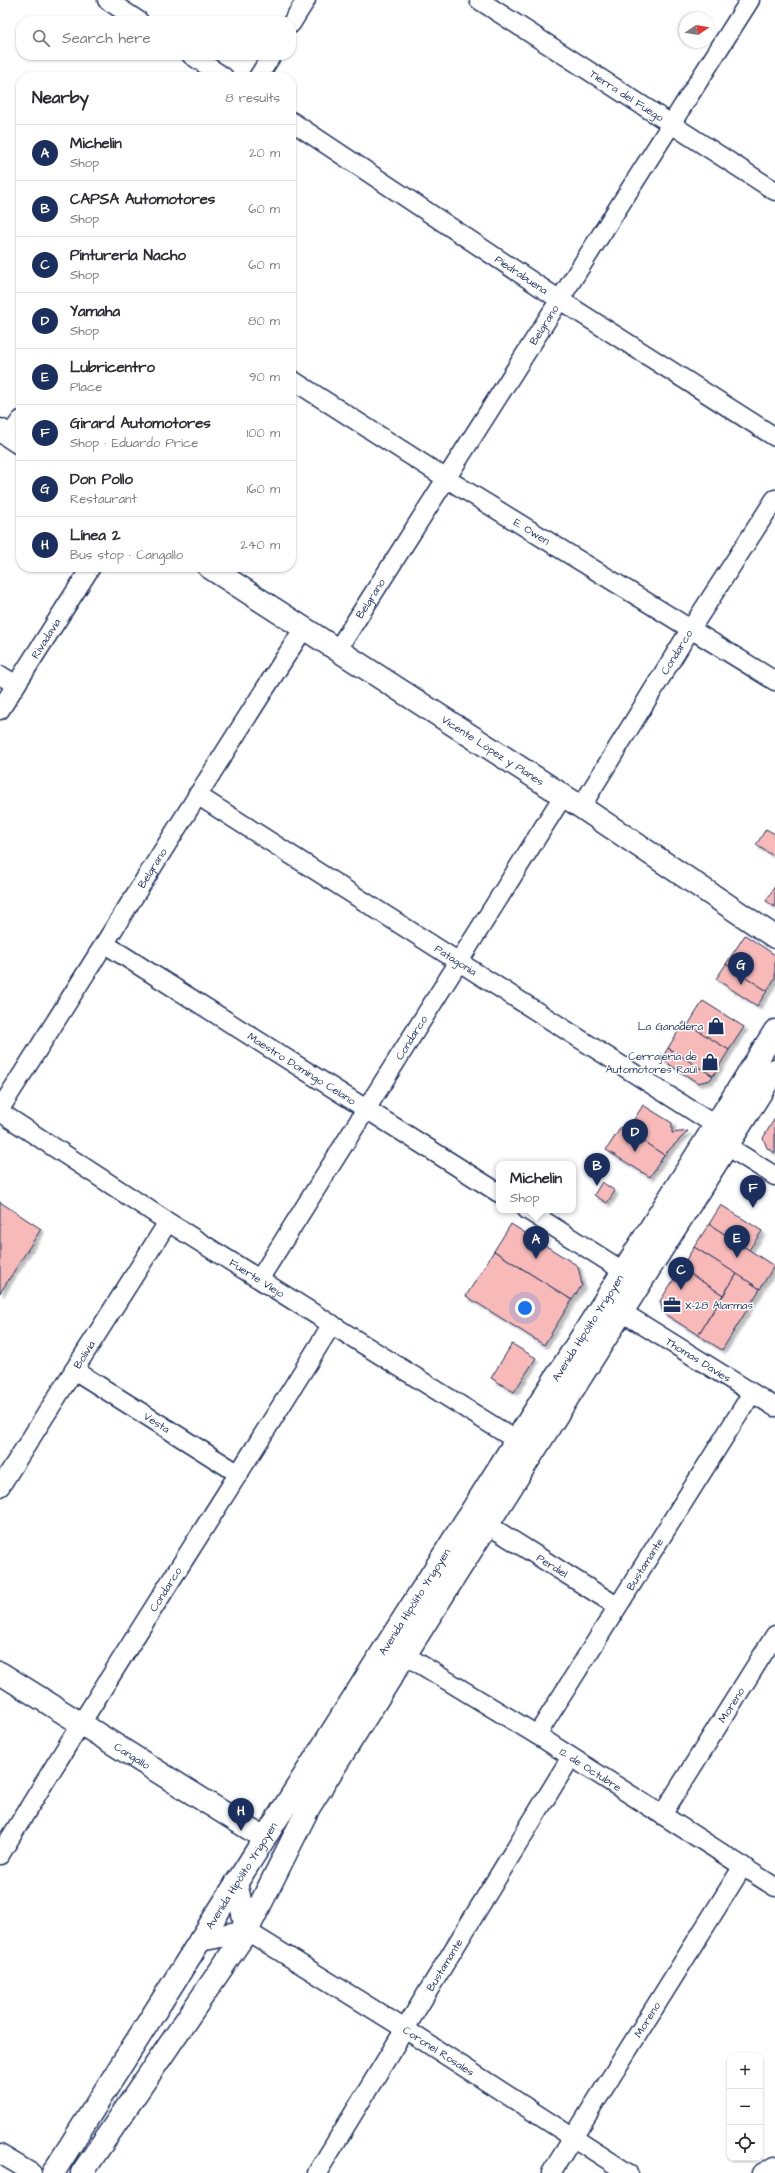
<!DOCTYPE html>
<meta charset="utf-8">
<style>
:root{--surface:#fff;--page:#f2f2f3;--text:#2b2b33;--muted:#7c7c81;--line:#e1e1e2;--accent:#1b2f5e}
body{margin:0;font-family:"Architects Daughter",sans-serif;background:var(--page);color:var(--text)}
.controls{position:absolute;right:12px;bottom:12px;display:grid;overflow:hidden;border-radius:8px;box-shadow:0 1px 3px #0004}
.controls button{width:36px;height:36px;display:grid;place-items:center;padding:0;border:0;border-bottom:1px solid var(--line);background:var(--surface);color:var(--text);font:20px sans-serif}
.compass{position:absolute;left:679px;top:12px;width:36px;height:36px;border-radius:50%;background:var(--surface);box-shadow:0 1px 3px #0004;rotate:78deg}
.you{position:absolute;left:525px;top:1308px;width:14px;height:14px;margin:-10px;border:3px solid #fff;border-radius:50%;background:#1a73e8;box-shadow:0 0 0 6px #1a73e833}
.badge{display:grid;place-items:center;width:26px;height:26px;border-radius:50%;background:var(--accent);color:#fff;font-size:13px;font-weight:700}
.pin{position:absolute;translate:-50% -33px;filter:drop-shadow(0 1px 2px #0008)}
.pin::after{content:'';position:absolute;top:21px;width:14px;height:12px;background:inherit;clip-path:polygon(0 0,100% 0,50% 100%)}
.popup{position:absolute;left:496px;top:1161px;width:80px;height:52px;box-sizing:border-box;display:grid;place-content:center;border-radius:8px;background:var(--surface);filter:drop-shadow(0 1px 3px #0005);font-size:13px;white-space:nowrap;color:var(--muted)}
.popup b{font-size:15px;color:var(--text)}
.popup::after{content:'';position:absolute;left:50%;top:100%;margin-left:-8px;border:8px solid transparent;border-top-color:var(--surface)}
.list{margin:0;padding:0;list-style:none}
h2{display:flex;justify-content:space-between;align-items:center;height:52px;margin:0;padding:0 16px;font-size:17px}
h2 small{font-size:13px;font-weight:400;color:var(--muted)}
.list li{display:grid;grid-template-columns:26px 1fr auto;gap:12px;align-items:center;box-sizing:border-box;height:56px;padding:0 16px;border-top:1px solid var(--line)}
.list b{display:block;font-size:15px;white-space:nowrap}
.list p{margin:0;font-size:13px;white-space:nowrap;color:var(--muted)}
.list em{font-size:13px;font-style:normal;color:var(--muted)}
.icon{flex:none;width:22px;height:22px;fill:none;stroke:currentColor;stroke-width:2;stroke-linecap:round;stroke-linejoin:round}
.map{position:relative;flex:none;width:775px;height:2173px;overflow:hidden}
.search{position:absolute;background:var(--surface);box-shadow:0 1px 3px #0004;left:16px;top:16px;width:280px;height:44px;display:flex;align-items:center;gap:10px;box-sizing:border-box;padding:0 14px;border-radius:16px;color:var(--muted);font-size:15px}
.panel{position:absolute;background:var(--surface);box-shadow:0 1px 3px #0004;left:16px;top:72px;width:280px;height:500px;border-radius:16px}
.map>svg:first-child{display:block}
.building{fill:#f7bab8;stroke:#1b2f5e;filter:url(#shadow)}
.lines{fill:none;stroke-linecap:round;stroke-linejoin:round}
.minor-casing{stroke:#1b2f5e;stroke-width:21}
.tertiary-casing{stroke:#1b2f5e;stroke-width:25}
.secondary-casing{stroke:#1b2f5e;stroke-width:25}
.minor{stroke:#fff;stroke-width:18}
.tertiary{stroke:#fff;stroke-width:22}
.secondary{stroke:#fff;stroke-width:22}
.labels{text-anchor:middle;stroke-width:3;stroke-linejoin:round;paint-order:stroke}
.street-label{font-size:11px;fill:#1b2f5e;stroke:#fff}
.poi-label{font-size:11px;fill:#1b2f5e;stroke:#fff;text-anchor:end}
</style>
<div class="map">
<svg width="775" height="2173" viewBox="0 0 775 2173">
<defs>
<filter id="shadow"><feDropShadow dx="3.5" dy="3.5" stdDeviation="1" flood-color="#0004"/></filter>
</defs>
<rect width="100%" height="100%" fill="#fff"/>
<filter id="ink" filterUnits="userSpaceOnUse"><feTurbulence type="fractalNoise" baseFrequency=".025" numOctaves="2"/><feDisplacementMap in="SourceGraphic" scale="8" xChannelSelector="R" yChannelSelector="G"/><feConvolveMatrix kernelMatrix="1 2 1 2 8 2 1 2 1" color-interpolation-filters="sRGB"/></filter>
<g filter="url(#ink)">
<g class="building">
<path d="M766,829L775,834V857L756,845Z"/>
<path d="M775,886V907L766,901Z"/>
<path d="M745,935L775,955V978L767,991L726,964Z"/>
<path d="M726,964L767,991L757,1006L716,979Z"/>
<path d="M703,1001L744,1027L729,1050L688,1025Z"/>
<path d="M684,1022L729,1050L713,1076L668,1048Z"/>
<path d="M668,1048L713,1076L710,1080L698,1083L661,1059Z"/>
<path d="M643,1105L672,1123V1133L688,1131L664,1155L627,1131Z"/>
<path d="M775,1118V1153L767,1148L763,1138Z"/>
<path d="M621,1127L664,1155L650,1177L606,1150Z"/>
<path d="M602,1182L615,1191L607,1203L594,1195Z"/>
<path d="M0,1202L41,1229L0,1293Z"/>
<path d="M721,1205L762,1231L749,1250L709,1224Z"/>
<path d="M511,1224L578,1266L582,1285L572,1300L494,1251Z"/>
<path d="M709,1224L774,1266L760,1289L694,1247Z"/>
<path d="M694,1247L737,1274L723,1295L681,1268Z"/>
<path d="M494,1251L572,1300L544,1345L466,1296Z"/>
<path d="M681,1268L723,1295L698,1335L663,1313L660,1301Z"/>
<path d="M737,1274L760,1289L722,1350L698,1335Z"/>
<path d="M512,1344L536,1358L514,1392L491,1378Z"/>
</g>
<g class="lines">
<g class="minor-casing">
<g id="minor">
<path d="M107,0L139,21"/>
<path id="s1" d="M479,0L775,191"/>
<path d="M291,24L306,0"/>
<path d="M191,55L224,77"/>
<path d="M258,77L272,55"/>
<path id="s2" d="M291,121L560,300L775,437"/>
<path id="s3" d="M291,379L447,479L775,681"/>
<path d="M9,436L21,420"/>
<path id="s4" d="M338,649L750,0"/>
<path d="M0,675L16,685"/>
<path id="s5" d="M0,710L91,567"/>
<path id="s6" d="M197,795L715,1125"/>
<path id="s7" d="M581,807L690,630L775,499"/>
<path id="s8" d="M105,944L499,1193"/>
<path id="s9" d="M0,1109C102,949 201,788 304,628"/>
<path id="s10" d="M0,1112L168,1222L516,1440"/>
<path d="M727,1146L775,1176"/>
<path d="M527,1210L623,1271"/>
<path id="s11" d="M260,1278L563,796"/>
<path id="s12" d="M622,1312L775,1407"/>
<path id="s13" d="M74,1370L239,1474"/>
<path id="s14" d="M0,1487L168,1222"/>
<path id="s15" d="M488,1525L617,1606"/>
<path id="s16" d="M405,1655L537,1735L775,1887"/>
<path id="s17" d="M537,1735L752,1393"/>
<path id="s18" d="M662,1815L775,1635"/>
<path id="s19" d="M0,1855C108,1676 223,1501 332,1324"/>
<path id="s20" d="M247,1931L405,2029L628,2173"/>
<path d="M0,2154L32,2173"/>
<path id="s21" d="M317,2173L571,1757"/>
<path id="s22" d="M551,2173L743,1866"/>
<path d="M762,2173L775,2166"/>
</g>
</g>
<g class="tertiary-casing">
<g id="tertiary">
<path d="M0,430L21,444"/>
<path id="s23" d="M209,567L581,807L775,937"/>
<path id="s24" d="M0,1673L264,1838"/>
</g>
</g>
<g class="secondary-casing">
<g id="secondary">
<path d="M200,1940L247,1931L236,1883"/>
<path id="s25" d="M53,2173L775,1031"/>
<path d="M82,2173L247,1931L309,1807L775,1070"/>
</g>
</g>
<use href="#minor" class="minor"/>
<use href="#tertiary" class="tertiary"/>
<use href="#secondary" class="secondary"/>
</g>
</g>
<defs>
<g id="shop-bare" transform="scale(1.38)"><path d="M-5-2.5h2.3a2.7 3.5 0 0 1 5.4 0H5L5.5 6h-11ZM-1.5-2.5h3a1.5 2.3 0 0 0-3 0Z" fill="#1b2f5e" stroke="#fff" stroke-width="2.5" paint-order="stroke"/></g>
<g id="office-bare" transform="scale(1.38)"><path d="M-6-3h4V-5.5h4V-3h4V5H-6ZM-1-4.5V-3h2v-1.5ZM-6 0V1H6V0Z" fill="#1b2f5e" stroke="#fff" stroke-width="2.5" paint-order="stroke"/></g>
</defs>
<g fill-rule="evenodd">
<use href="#shop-bare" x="716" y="1026"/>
<use href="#shop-bare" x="710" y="1062"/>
<use href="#office-bare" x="672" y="1305"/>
</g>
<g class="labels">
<g class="street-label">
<text dy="4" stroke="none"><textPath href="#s1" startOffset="176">Tierra del Fuego</textPath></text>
<text dy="4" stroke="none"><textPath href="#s2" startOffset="277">Piedrabuena</textPath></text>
<text dy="4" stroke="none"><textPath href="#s4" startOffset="384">Belgrano</textPath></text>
<text dy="4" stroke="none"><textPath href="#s3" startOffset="285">E. Owen</textPath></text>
<text dy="4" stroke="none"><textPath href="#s4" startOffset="60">Belgrano</textPath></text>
<text dy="4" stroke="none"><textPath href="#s5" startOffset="85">Rivadavia</textPath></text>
<text dy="4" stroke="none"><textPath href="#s7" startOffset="182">Condarco</textPath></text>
<text dy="4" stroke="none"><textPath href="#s23" startOffset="338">Vicente López y Planes</textPath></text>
<text dy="4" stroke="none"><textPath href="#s9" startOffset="285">Belgrano</textPath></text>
<text dy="4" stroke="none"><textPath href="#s6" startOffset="307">Patagonia</textPath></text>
<text dy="4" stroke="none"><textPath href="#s11" startOffset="284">Condarco</textPath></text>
<text dy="4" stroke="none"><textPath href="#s8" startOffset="233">Maestro Domingo Celano</textPath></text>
<text dy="4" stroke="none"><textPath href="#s10" startOffset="306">Fuerte Viejo</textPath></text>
<text dy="4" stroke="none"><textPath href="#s25" startOffset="1000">Avenida Hipólito Yrigoyen</textPath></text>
<text dy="4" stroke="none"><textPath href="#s14" startOffset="157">Bolivia</textPath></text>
<text dy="4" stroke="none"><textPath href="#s12" startOffset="90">Thomas Davies</textPath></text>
<text dy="4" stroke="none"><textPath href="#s13" startOffset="98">Vesta</textPath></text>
<text dy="4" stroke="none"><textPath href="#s17" startOffset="202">Bustamante</textPath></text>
<text dy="4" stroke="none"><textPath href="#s15" startOffset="76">Perdiel</textPath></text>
<text dy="4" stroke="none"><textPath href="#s19" startOffset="313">Condarco</textPath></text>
<text dy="4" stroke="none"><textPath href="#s25" startOffset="676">Avenida Hipólito Yrigoyen</textPath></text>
<text dy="4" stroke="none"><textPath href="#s18" startOffset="130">Moreno</textPath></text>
<text dy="4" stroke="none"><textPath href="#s24" startOffset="156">Cangallo</textPath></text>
<text dy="4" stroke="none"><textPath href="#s16" startOffset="218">12 de Octubre</textPath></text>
<text dy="4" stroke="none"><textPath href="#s25" startOffset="352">Avenida Hipólito Yrigoyen</textPath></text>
<text dy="4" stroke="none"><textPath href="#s21" startOffset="244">Bustamante</textPath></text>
<text dy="4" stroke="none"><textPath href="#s22" startOffset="181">Moreno</textPath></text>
<text dy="4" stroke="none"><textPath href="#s20" startOffset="226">Coronel Rosales</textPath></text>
</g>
<g class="poi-label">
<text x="703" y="1030">La Ganadera</text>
<text x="697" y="1060">Cerrajería de<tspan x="697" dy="13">Automotores Raúl</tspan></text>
<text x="685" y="1309" text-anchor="start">X-28 Alarmas</text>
</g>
</g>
</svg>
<div class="controls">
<button>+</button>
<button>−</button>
<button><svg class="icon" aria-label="locate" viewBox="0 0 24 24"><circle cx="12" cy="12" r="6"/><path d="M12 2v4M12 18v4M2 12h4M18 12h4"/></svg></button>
</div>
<svg class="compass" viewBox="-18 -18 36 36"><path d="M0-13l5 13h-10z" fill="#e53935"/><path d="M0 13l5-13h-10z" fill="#7c7c81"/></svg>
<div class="you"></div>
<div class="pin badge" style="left:536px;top:1259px">A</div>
<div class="popup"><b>Michelin</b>Shop</div>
<div class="pin badge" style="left:597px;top:1186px">B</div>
<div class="pin badge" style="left:681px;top:1290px">C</div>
<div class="pin badge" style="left:635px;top:1152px">D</div>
<div class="pin badge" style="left:737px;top:1258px">E</div>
<div class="pin badge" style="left:753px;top:1208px">F</div>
<div class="pin badge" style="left:741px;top:985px">G</div>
<div class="pin badge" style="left:241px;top:1831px">H</div>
<div class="search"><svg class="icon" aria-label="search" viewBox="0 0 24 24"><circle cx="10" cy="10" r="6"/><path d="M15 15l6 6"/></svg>Search here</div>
<section class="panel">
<h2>Nearby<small>8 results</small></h2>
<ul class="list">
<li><span class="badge">A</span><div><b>Michelin</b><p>Shop</p></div><em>20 m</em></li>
<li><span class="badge">B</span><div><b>CAPSA Automotores</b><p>Shop</p></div><em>60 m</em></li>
<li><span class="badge">C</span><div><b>Pinturería Nacho</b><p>Shop</p></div><em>60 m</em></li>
<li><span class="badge">D</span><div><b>Yamaha</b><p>Shop</p></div><em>80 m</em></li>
<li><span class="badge">E</span><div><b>Lubricentro</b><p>Place</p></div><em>90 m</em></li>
<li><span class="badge">F</span><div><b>Girard Automotores</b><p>Shop · Eduardo Price</p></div><em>100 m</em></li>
<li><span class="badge">G</span><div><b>Don Pollo</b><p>Restaurant</p></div><em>160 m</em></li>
<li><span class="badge">H</span><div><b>Línea 2</b><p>Bus stop · Cangallo</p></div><em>240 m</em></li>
</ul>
</section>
</div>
